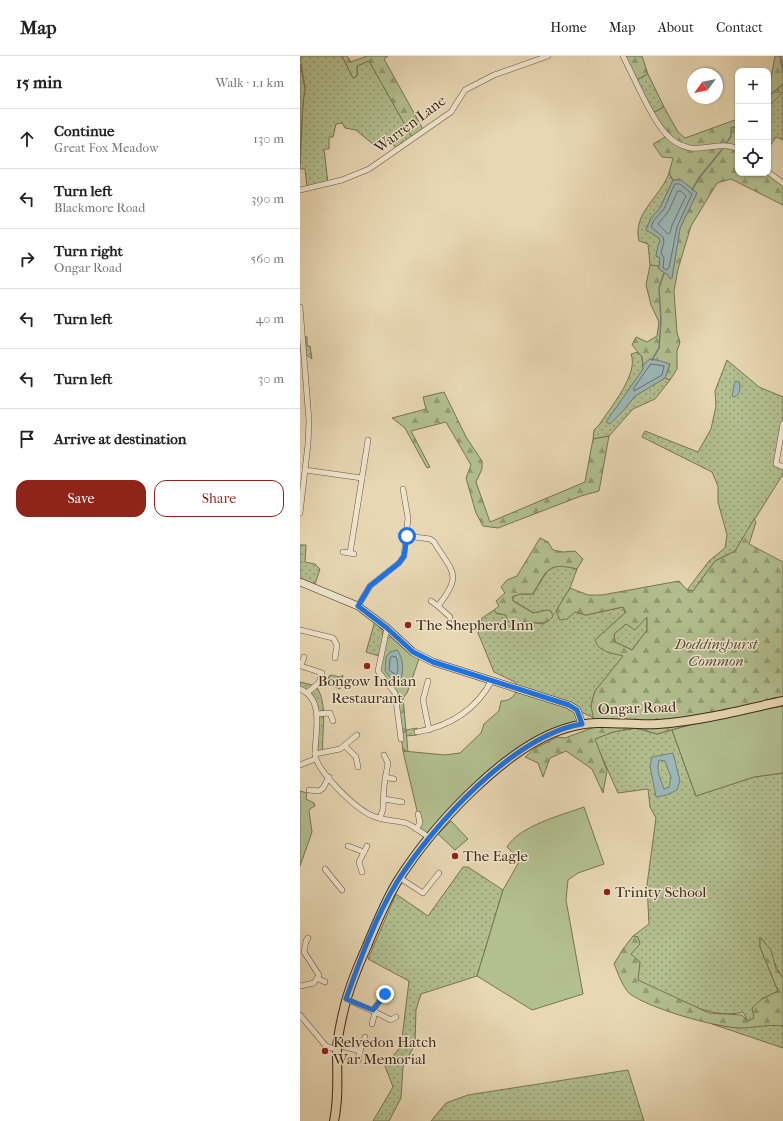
<!DOCTYPE html>
<meta charset="utf-8">
<style>
:root{--surface:#fff;--page:#f2f2f2;--text:#222;--muted:#767676;--line:#e0e0e0;--accent:#8f2418}
body{margin:0;font-family:"IM FELL French Canon",serif;background:var(--page);color:var(--text)}
.controls{position:absolute;right:12px;top:12px;display:grid;overflow:hidden;border-radius:8px;box-shadow:0 1px 3px #0004}
.controls button{width:36px;height:36px;display:grid;place-items:center;padding:0;border:0;border-bottom:1px solid var(--line);background:var(--surface);color:var(--text);font:20px sans-serif}
.compass{position:absolute;left:387px;top:12px;width:36px;height:36px;border-radius:50%;background:var(--surface);box-shadow:0 1px 3px #0004;rotate:237deg}
.stop{position:absolute;width:12px;height:12px;margin:-9px;border:3px solid #1a73e8;border-radius:50%;background:#fff}
.stop.end{background:#1a73e8;border-color:#fff;box-shadow:0 1px 4px #0008}
.list{margin:0;padding:0;list-style:none}
h2{display:flex;justify-content:space-between;align-items:center;height:52px;margin:0;padding:0 16px;font-size:17px}
h2 small{font-size:13px;font-weight:400;color:var(--muted)}
.list li{display:grid;grid-template-columns:26px 1fr auto;gap:12px;align-items:center;box-sizing:border-box;height:60px;padding:0 16px;border-top:1px solid var(--line)}
.list b{display:block;font-size:15px;white-space:nowrap}
.list p{margin:0;font-size:13px;white-space:nowrap;color:var(--muted)}
.list em{font-size:13px;font-style:normal;color:var(--muted)}
.actions{display:flex;gap:8px;padding:12px 16px}
.actions a{flex:1;padding:9px 0;border:1px solid var(--accent);border-radius:12px;text-align:center;font-size:14px;color:var(--accent)}
.actions .main{background:var(--accent);color:#fff}
.icon{flex:none;width:22px;height:22px;fill:none;stroke:currentColor;stroke-width:2;stroke-linecap:round;stroke-linejoin:round}
.map{position:relative;flex:none;width:483px;height:1065px;overflow:hidden}
header{display:flex;align-items:center;gap:24px;box-sizing:border-box;height:56px;padding:0 20px;background:var(--surface);border-bottom:1px solid var(--line)}
header strong{font-size:19px}
nav{display:flex;gap:22px;margin-inline-start:auto;font-size:14px}
main{display:flex}
aside{flex:1;background:var(--surface)}
.map>svg:first-child{display:block}
.grass{fill:url(#grass-dots);stroke:#787452}
.forest{fill:url(#forest-firs);stroke:#787452;fill-rule:evenodd}
.green{fill:#b2bf8f;stroke:#787452}
.water{fill:#9bb7b7;stroke:#757e77;fill-rule:evenodd}
.lines{fill:none;stroke-linecap:round;stroke-linejoin:round}
.shore{stroke:#6c7066;stroke-width:1}
.stream{stroke:#757e77;stroke-width:1.5}
.street-casing{stroke:#68543d;stroke-width:6}
.secondary-casing{stroke:#3d2816;stroke-width:8}
.primary-casing{stroke:#3d2816;stroke-width:10}
.street{stroke:#efe5ce;stroke-width:5}
.secondary{stroke:#efe5ce;stroke-width:7}
.primary{stroke:#e7d7b3;stroke-width:8}
.route{stroke:#1a73e8;stroke-width:5}
.poi-dot{fill:#8f2418;stroke:#efe5ce;stroke-width:1.5}
.labels{text-anchor:middle;stroke-width:3;stroke-linejoin:round;paint-order:stroke}
.street-label{font-size:15px;fill:#3d2816;stroke:#efe5ce}
.poi-label{font-size:15px;fill:#3d2816;stroke:#efe5ce;text-anchor:start}
.park-label{font-size:15px;font-style:italic;fill:#5a4e34;stroke:#efe5ce}
</style>
<header>
<strong>Map</strong>
<nav><a>Home</a><a>Map</a><a>About</a><a>Contact</a></nav>
</header>
<main>
<aside>
<h2>15 min<small>Walk · 1.1 km</small></h2>
<ul class="list">
<li><svg class="icon" aria-label="ahead" viewBox="0 0 24 24"><path d="M12 20V5M6 11l6-6 6 6"/></svg><div><b>Continue</b><p>Great Fox Meadow</p></div><em>130 m</em></li>
<li><svg class="icon" aria-label="left" viewBox="0 0 24 24"><path d="M17 20v-9H6M10 6l-5 5 5 5"/></svg><div><b>Turn left</b><p>Blackmore Road</p></div><em>390 m</em></li>
<li><svg class="icon" aria-label="right" viewBox="0 0 24 24"><path d="M7 20v-9h11M14 6l5 5-5 5"/></svg><div><b>Turn right</b><p>Ongar Road</p></div><em>560 m</em></li>
<li><svg class="icon" aria-label="left" viewBox="0 0 24 24"><path d="M17 20v-9H6M10 6l-5 5 5 5"/></svg><div><b>Turn left</b></div><em>40 m</em></li>
<li><svg class="icon" aria-label="left" viewBox="0 0 24 24"><path d="M17 20v-9H6M10 6l-5 5 5 5"/></svg><div><b>Turn left</b></div><em>30 m</em></li>
<li><svg class="icon" aria-label="arrive" viewBox="0 0 24 24"><path d="M6 21V4h12l-3 4 3 4H6"/></svg><div><b>Arrive at destination</b></div></li>
</ul>
<div class="actions"><a class="main">Save</a><a>Share</a></div>
</aside>
<div class="map">
<svg width="483" height="1065" viewBox="0 0 483 1065">
<defs>
<pattern id="grass-dots" width="8" height="8" patternUnits="userSpaceOnUse"><rect width="8" height="8" fill="#b2bf8f"/><path d="M2 2h.1M6 6h.1" fill="none" stroke="#929b74" stroke-width="1.8" stroke-linecap="round"/></pattern>
<pattern id="forest-firs" width="22" height="20" patternUnits="userSpaceOnUse"><rect width="22" height="20" fill="#b2bf8f"/><path d="M5 1l3.5 6h-7zM16 11l3.5 6h-7z" fill="#929b74"/></pattern>
</defs>
<rect width="100%" height="100%" fill="#e7d7b3"/>
<filter id="stains"><feTurbulence type="fractalNoise" baseFrequency=".005" numOctaves="4"/><feColorMatrix values="0 0 0 0 .2 0 0 0 0 .09 0 0 0 0 .02 0 0 0 .5 -.17"/></filter>
<radialGradient id="worn" r=".72"><stop offset=".6" stop-color="#630" stop-opacity="0"/><stop offset="1" stop-color="#630" stop-opacity=".3"/></radialGradient>
<g class="grass">
<path d="M0,0H42L53,22L57,20V10L69,4L113,83L97,94L88,81L74,89L56,74L45,72L42,67L36,68L33,81H29V93H24L28,127L7,132L5,113H0L3,47L5,32Z"/>
<path d="M348,18L364,51L353,57L336,24Z"/>
<path d="M483,36V84L476,81L470,90L468,89V51Z"/>
<path d="M369,117L373,124L360,152L351,162L346,174L359,182L360,186L356,200L360,202L361,207L358,210L350,209L348,188L339,185C332,157 360,142 369,117Z"/>
<path d="M0,280L7,281V290H10L12,303L0,294Z"/>
<path d="M338,296L342,301L343,313L307,366L310,368L324,354L335,340L365,322L370,324L355,343L333,353L309,380L293,383L294,374L299,369C310,352 339,318 331,298Z"/>
<path d="M427,304L459,331L483,341V368L476,408L483,411V418L435,495L415,505L393,535L387,534L409,505L425,492L427,479L418,446V430L412,416L342,381L345,375L398,396L411,373L416,350L415,335Z"/>
<path d="M0,489H6L5,506L15,508L20,513L14,531L0,526Z"/>
<path d="M260,509L277,513L270,532L256,555L267,563L275,556L286,559L323,551L326,556L295,584L324,600L295,635L291,649L294,662L277,654L218,632L215,626L194,616L178,577L182,562L194,554L196,557L206,559L218,569L227,566L244,568L247,554L234,557L212,544V541L220,538H233L248,514Z"/>
<path d="M347,561V574L332,594L315,586L314,578L326,568Z"/>
<path d="M75,565C87,579 85,584 82,601L66,596Z"/>
<path d="M31,619L40,621L43,619L40,633L28,628L29,620Z"/>
<path d="M0,626L16,630C29,649 21,676 23,697L15,698L16,648L0,633Z"/>
<path d="M117,672V679L106,680V674Z"/>
<path d="M336,672L357,678L372,674L396,740L454,721L483,717V922C473,908 472,895 460,881V891L478,935L462,943L454,962L448,965L443,956C408,965 368,938 337,924L340,906L331,899L338,881L333,880L349,868L347,829L356,762L350,751L348,733L318,737L294,683L313,676Z"/>
<path d="M163,811H168L203,834L177,920L121,938L116,954L115,988L103,1011L101,1042L89,1065H73L93,1031L85,1010L101,990L109,925L68,903L96,838L128,860Z"/>
<path d="M412,968L441,972L469,968L483,970V992Z"/>
<path d="M328,1014L344,1065H131L146,1047L168,1039Z"/>
</g>
<g class="forest">
<path d="M42,0H47L51,6L67,0H88L84,3L124,75L113,83L69,5L57,10V20L53,22Z"/>
<path d="M323,0H342L348,18L336,24Z"/>
<path d="M475,0H483V36L468,51V29L470,27Z"/>
<path d="M0,8L5,32L3,47L0,98Z"/>
<path d="M364,51L378,76L385,82L435,64L438,60V82L434,91L438,93V117H468L483,127V149L431,123L417,127L391,170L378,213L374,235L377,277L380,286L377,295V313L370,324L365,322L370,308L350,303L343,309L342,301L332,289L336,281L347,286L357,280L359,266L351,249L346,229L350,209L358,210L359,213L372,222L380,172L397,137L381,124H373L369,117L373,102L362,101L353,88L367,80L353,57Z"/>
<path d="M144,336L166,381L182,405V413L176,426L190,466L285,426L293,383L309,380L299,435L281,440L198,472L183,470L176,457L166,422L171,409L146,366L111,375L130,411L127,412L105,372L92,362L126,353L123,341Z"/>
<path d="M454,463L456,466L449,488L483,506V650L404,665L357,678L336,672L313,676L295,683L307,715L303,737L292,713L266,695L250,702L243,721L238,707L225,701L234,693L257,681L265,682L295,671L291,649L295,635L323,600C313,597 299,597 295,584L325,557L323,551L286,559L275,556L267,563L260,564L256,555L270,532L288,539H302L379,525L387,534L393,535L415,505L435,495ZM347,561V574L332,594L315,586L314,578L326,568L335,574Z"/>
<path d="M240,482L248,486L253,494L263,496L275,495L283,503L277,513C248,506 247,513 233,538H220L212,541L213,545L233,557L247,554L251,555L253,560C247,570 239,566 229,566C218,566 219,569 207,565L206,559L196,557L194,554L199,550L196,545L205,537L201,531L207,524L217,520Z"/>
<path d="M96,642H103L108,696L103,695Z"/>
<path d="M333,880L338,881L340,888L331,898L340,906L338,924L409,957L442,959L448,965L454,962L452,952L462,943L478,935L460,891V881L471,894L476,913L483,922V970C468,968 455,972 440,972C414,971 351,953 330,938C323,932 318,917 314,908L323,893Z"/>
</g>
<g class="green">
<path d="M92,580L119,603L107,637L103,642H95L78,615L86,583Z"/>
<path d="M218,632L277,654L282,668L273,670L210,702L130,782L116,773L119,763L103,695L145,699L160,697L181,677L184,668L199,655L201,645C211,645 214,640 218,632Z"/>
<path d="M483,650V717L454,721L396,740L372,674L404,665Z"/>
<path d="M0,735L7,737L6,743L14,747L15,750L11,752L9,755L12,776L0,810Z"/>
<path d="M284,751L304,808L278,817L268,824L266,844L283,938L232,954L177,920L203,834L220,804L207,791C219,770 262,759 284,751Z"/>
<path d="M151,765L168,783L155,794L138,778Z"/>
</g>
<g class="water">
<path d="M373,124H381L397,137L380,172L372,222L370,223L368,219L359,213L360,202L356,200L358,189L360,186L359,182L346,174L351,162L360,152Z"/>
<path d="M350,303L361,305L370,308L365,322L335,340L324,354L310,368L306,366L343,313V309Z"/>
<path d="M435,325L439,326C441,331 440,338 435,341L432,340Z"/>
<path d="M97,594C103,600 105,619 99,625L90,621L85,615L86,601L90,596Z"/>
<path d="M373,697L380,725L377,734L367,739L356,741L350,710L352,701ZM359,704L365,705L371,721L369,731L364,733C360,722 356,715 359,704Z"/>
</g>
<g class="lines">
<g class="shore">
<path d="M375,128H380L392,138L377,171L369,212L367,214L363,212L364,202L361,197L364,186L363,181L351,171L354,164L364,153Z"/>
<path d="M378,135H381L386,140L372,169L370,177L368,178L358,168L368,156Z"/>
<path d="M351,308L364,310L362,319L334,335V332Z"/>
<path d="M92,600L96,601C98,606 99,615 96,619L89,614L90,603Z"/>
</g>
<g class="stream">
<path d="M480,0L483,16"/>
<path d="M468,41L483,28"/>
<path d="M426,88L431,80V72L438,70"/>
<path d="M392,134L399,122L424,91"/>
<path d="M352,304L359,292L361,265L359,232L364,217"/>
</g>
<g class="street-casing">
<g id="street">
<path d="M323,0C334,21 351,62 366,78C372,85 381,90 390,92C406,94 423,85 438,93"/>
<path d="M468,116L483,127"/>
<path d="M0,134L42,124L69,113L151,56L165,34L194,19L248,0"/>
<path d="M0,251L9,365L8,388L0,457"/>
<path d="M483,368L476,408L483,411"/>
<path d="M5,414L62,422"/>
<path d="M107,480L130,483L134,486C153,517 163,518 138,550L150,561"/>
<path d="M43,496L50,497"/>
<path d="M54,498L50,497L68,384"/>
<path d="M131,545L138,550"/>
<path d="M58,550L70,530L99,507L104,500L108,462L103,433"/>
<path d="M87,572L78,615L95,637L101,683"/>
<path d="M0,574L33,582L37,589L35,602"/>
<path d="M4,601L1,610L22,617L19,627L8,636"/>
<path d="M128,625L123,644L129,674"/>
<path d="M0,633C25,643 15,676 15,698C16,715 57,754 73,760C83,765 95,764 106,767C114,770 122,777 130,782"/>
<path d="M17,658L30,657L33,665"/>
<path d="M117,676C151,670 176,654 192,624"/>
<path d="M45,690L56,701L58,711"/>
<path d="M15,698L40,693L57,679"/>
<path d="M0,709L15,703"/>
<path d="M85,721L94,723"/>
<path d="M9,734L19,735L23,732L29,721"/>
<path d="M84,743L102,746"/>
<path d="M80,762L83,753L84,730L88,707L84,699"/>
<path d="M116,773L120,767L118,758"/>
<path d="M48,790L64,796"/>
<path d="M25,813L42,834"/>
<path d="M62,816L59,806L67,790"/>
<path d="M100,822L123,837L139,817"/>
<path d="M19,923L25,926"/>
<path d="M0,930L14,927L19,919L4,896L6,885L8,882"/>
<path d="M46,943L75,956L72,968"/>
<path d="M73,954L85,938"/>
<path d="M75,956L91,964L96,961"/>
<path d="M0,959L26,990L37,994"/>
<path d="M38,989L60,995L65,981"/>
<path d="M58,1005L60,995"/>
</g>
</g>
<g class="secondary-casing">
<path id="secondary" d="M0,526L58,550L87,572L113,596L133,606L269,649L277,654L282,668"/>
</g>
<g class="primary-casing">
<path id="primary" d="M34,1065C39,1042 37,1018 37,995C37,981 41,966 44,953C49,931 58,910 67,890C76,868 85,846 97,826C131,772 205,690 267,672C299,662 327,670 358,668C400,665 442,654 483,645"/>
</g>
<use href="#street" class="street"/>
<use href="#secondary" class="secondary"/>
<use href="#primary" class="primary"/>
</g>
<g class="lines">
<path class="route" d="M85,938L73,954L46,943C60,904 75,862 97,826C133,769 214,679 282,668L277,654L269,649L133,606L113,596L87,572L58,550L70,530L99,507L104,500L107,480"/>
</g>
<g class="poi-dot">
<circle cx="108" cy="569" r="4"/>
<circle cx="67" cy="610" r="4"/>
<circle cx="155" cy="800" r="4"/>
<circle cx="307" cy="836" r="4"/>
<circle cx="25" cy="995" r="4"/>
</g>
<g class="labels">
<g class="street-label">
<text transform="translate(110 68) rotate(-37)" y="5">Warren Lane</text>
<text transform="translate(337 652) rotate(-2)" y="5">Ongar Road</text>
</g>
<g class="poi-label">
<text x="116" y="574">The Shepherd Inn</text>
<text x="67" y="630" text-anchor="middle">Bongow Indian<tspan x="67" dy="17">Restaurant</tspan></text>
<text x="163" y="805">The Eagle</text>
<text x="315" y="841">Trinity School</text>
<text x="33" y="991">Kelvedon Hatch<tspan x="33" dy="17">War Memorial</tspan></text>
</g>
<g class="park-label">
<text x="416" y="593">Doddinghurst<tspan x="416" dy="17">Common</tspan></text>
</g>
</g>
<rect width="100%" height="100%" filter="url(#stains)"/>
<rect width="100%" height="100%" fill="url(#worn)"/>
</svg>
<div class="controls">
<button>+</button>
<button>−</button>
<button><svg class="icon" aria-label="locate" viewBox="0 0 24 24"><circle cx="12" cy="12" r="6"/><path d="M12 2v4M12 18v4M2 12h4M18 12h4"/></svg></button>
</div>
<svg class="compass" viewBox="-18 -18 36 36"><path d="M0-13l5 13h-10z" fill="#e53935"/><path d="M0 13l5-13h-10z" fill="#767676"/></svg>
<div class="stop" style="left:107px;top:480px"></div>
<div class="stop end" style="left:85px;top:938px"></div>
</div>
</main>
